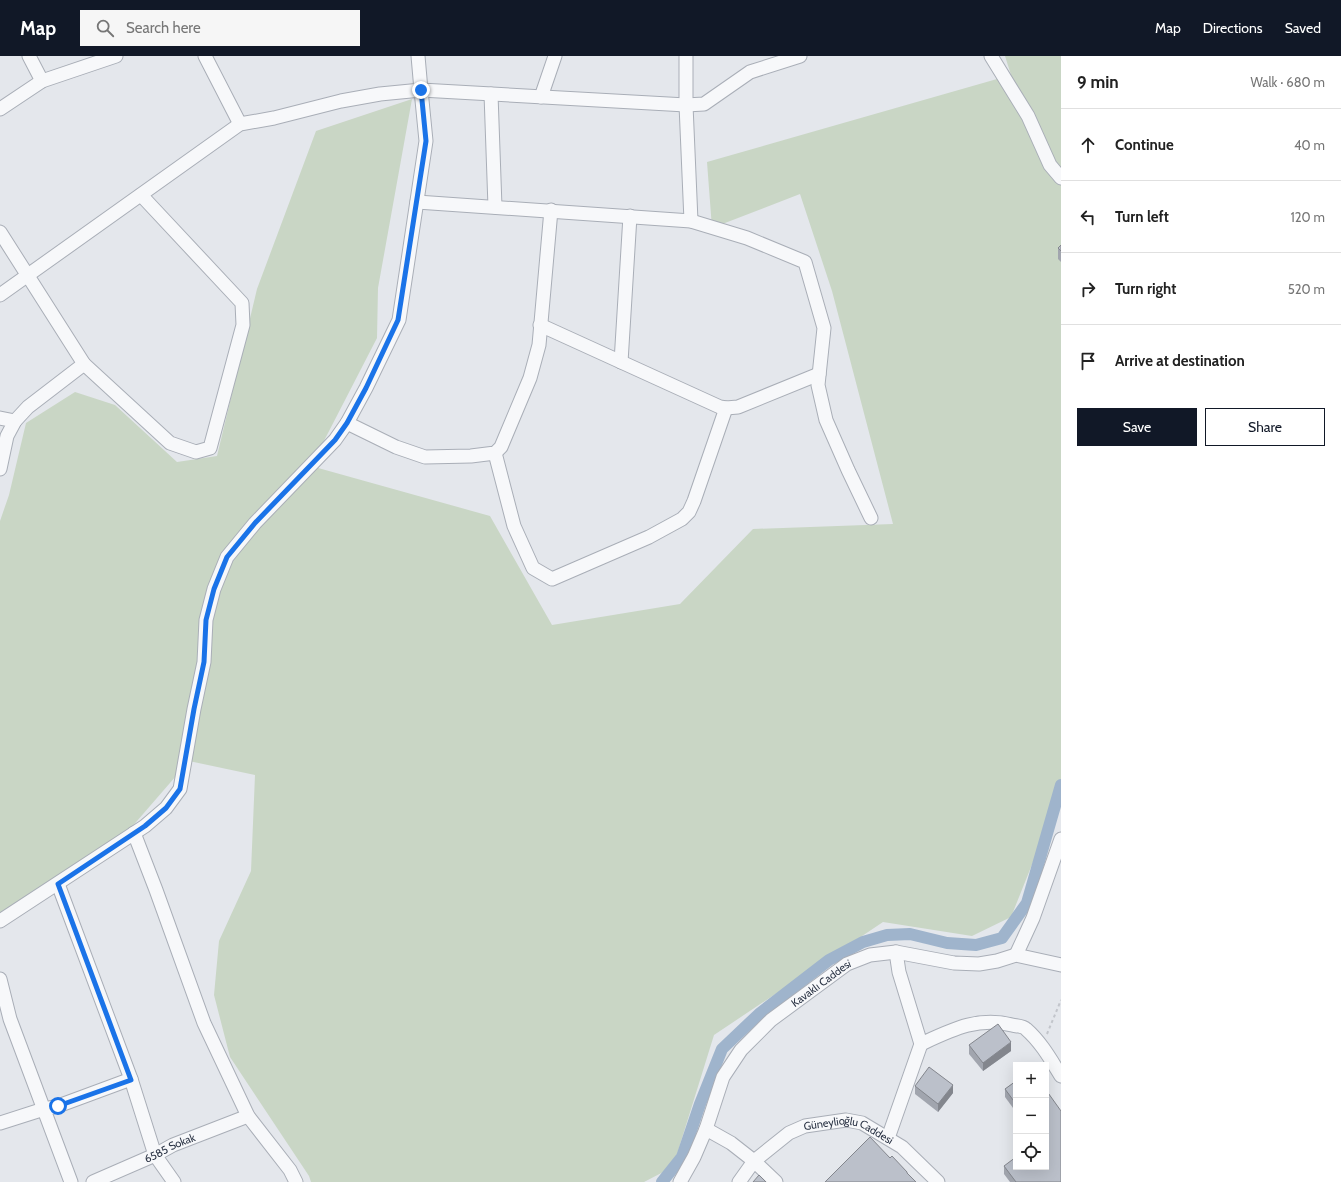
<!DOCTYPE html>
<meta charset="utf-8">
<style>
:root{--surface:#fff;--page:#f6f6f6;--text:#222;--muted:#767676;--line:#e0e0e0;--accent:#111827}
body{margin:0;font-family:Cabin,sans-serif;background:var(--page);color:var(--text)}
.controls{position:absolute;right:12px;bottom:12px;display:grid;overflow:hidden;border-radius:0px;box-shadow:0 4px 16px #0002}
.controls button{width:36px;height:36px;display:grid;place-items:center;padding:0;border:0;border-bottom:1px solid var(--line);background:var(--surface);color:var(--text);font:20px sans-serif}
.stop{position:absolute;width:12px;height:12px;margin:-9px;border:3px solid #1a73e8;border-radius:50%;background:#fff}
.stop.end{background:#1a73e8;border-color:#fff;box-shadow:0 1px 4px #0008}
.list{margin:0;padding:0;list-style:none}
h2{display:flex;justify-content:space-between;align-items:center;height:52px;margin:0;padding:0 16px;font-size:17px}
h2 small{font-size:13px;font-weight:400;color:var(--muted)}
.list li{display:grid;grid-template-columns:26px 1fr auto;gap:12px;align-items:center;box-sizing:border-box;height:72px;padding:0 16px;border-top:1px solid var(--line)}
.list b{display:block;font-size:15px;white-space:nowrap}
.list em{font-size:13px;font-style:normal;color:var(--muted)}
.actions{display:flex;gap:8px;padding:12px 16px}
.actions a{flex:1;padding:9px 0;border:1px solid var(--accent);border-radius:0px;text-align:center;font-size:14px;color:var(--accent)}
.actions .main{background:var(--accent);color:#fff}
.icon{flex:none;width:22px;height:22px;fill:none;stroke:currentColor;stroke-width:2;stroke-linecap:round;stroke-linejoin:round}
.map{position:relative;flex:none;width:1061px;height:1126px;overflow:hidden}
header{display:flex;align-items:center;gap:24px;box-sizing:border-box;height:56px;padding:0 20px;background:var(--accent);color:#fff}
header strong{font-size:19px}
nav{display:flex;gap:22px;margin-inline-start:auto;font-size:14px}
.search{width:280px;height:36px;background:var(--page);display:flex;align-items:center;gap:10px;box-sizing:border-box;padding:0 14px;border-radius:0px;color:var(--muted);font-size:15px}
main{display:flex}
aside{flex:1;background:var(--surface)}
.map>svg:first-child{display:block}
.green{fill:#c9d6c5}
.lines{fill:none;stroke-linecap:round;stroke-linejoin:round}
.canal{stroke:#9fb4cc;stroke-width:12}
.minor-casing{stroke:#a9aeb7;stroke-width:15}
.path{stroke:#c2c5cb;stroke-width:2;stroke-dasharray:3 3;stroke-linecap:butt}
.minor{stroke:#f7f8fa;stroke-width:13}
.wall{fill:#a1a5ae}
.shaded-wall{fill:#83868d}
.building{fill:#bbc0ca;stroke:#83868d}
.route{stroke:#1a73e8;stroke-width:5}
.labels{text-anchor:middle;stroke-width:4;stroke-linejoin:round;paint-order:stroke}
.street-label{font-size:11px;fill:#2b3445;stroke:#f4f6f9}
</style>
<header>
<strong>Map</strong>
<div class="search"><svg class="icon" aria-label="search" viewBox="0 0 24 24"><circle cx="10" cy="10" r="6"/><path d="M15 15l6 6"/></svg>Search here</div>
<nav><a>Map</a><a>Directions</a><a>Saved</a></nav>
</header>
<main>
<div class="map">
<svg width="1061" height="1126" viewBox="0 0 1061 1126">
<rect width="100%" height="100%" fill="#e4e7ec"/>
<path class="green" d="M1005,0H1061V736L1011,861L972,880L883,866L714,979L673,1111L644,1126H311L309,1120L230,1001L214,939L219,885L251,815L255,719L189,705L124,780L0,857V465L9,439L26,367L75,336L115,349L177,406L217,400L257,233L316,75L412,43L378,232L377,282L311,410L490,460L552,569L680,548L753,473L893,468L832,235L800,138L712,172L707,106L1011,19Z"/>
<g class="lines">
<path class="canal" d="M662,1126L682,1101L700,1048L722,993L759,958L829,904L863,886L887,879L910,878L947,887L976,889L1002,882L1027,847L1061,729"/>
<g class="minor-casing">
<g id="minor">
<path d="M29,0L42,25"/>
<path d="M205,0L240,68"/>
<path d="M418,0L421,34L686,49L704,48L750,16L800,0"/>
<path d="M686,0V49L691,165"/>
<path d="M991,0L1028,60L1050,109L1061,122"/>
<path d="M491,38L495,151"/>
<path d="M541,41L555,0"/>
<path d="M0,53L42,25L116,0"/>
<path d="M417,146L691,165L747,182L805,206L824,272L818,329L826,364L848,414L871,462"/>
<path d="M0,176L84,308L170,387L196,396L210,392L243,269L242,247L141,139"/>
<path d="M0,239L240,68L274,62L341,45L380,38L421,34L426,85L399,264L366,332L347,367L335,384L255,467L227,501L214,533L206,564L204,606L194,653L180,733L166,752L145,770L0,865"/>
<path d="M540,269L720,351L726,352L738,351L819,318"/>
<path d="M621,306L630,160"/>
<path d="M0,362L15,365"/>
<path d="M347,367L396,391L425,401L471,400L495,397L501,391L530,322L539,289L551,154"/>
<path d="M495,397L514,470L533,512L552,523L649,481L682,463L689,456L694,445L726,352"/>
<path d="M0,413L7,380L15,365L28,351L84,308"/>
<path d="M134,777L156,834L204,967L248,1060L290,1114L296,1126"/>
<path d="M58,828L131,1023L155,1099L174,1126"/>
<path d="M896,896L899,916L921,988C951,974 978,960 1012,969C1016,970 1023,970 1026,973C1041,986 1051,1004 1061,1020"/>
<path d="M1016,899L1033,862L1061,783"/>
<path d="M0,923L10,963L71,1126"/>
<path d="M0,1067L44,1053L58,1050L131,1023"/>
<path d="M706,1073L731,1087L754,1105L776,1126"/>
<path d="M888,1082L921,988"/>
<path id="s1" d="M93,1126L155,1099L173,1089L248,1060"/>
<path id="s2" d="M680,1126L694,1101L706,1073L723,1021L741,994L771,964L847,908L870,899L896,896L954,907L979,908L997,905L1016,899L1061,909"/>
<path id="s3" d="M739,1126L754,1105L789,1077L805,1070L846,1064L862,1067L902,1091L938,1126"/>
</g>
</g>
<path class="path" d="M1047,978L1061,944"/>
<use href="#minor" class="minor"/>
</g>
<g class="wall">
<path d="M1061,189V206L1058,203V192Z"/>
<path d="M969,989L1011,995L983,1015L969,998Z"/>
<path d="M1016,1025V1056L1005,1041V1033Z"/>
<path d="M915,1030L953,1037L938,1056L915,1038Z"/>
<path d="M1046,1034L1061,1126H1010L1004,1118V1110L1046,1111Z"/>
</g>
<g class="shaded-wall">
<path d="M1011,986V995L983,1015V1007Z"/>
<path d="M953,1029V1037L938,1056V1048Z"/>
</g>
<g class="building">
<path d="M1061,189V195L1058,192Z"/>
<path d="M998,968L1011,986L983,1007L969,989Z"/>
<path d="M929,1011L953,1029L938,1048L915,1030Z"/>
<path d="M1016,1025V1048L1005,1033Z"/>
<path d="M1046,1034L1061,1055V1126H1016L1004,1110L1016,1101V1111H1046Z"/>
<path d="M870,1081L890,1102L892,1100L907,1116V1117L916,1126H825Z"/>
<path d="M759,1119L766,1126H753Z"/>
</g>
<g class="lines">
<path class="route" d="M58,1050L131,1024L58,828L145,770L166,752L180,733L194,653L204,606L206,564L214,533L227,501L255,467L335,384L347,367L366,332L398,264L426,85L421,34"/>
</g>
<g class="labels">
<g class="street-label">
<text dy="4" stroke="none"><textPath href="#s2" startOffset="251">Kavaklı Caddesi</textPath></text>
<text dy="4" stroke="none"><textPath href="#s3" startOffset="134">Güneylioğlu Caddesi</textPath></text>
<text dy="4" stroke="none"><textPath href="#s1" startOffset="84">6585 Sokak</textPath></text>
</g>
</g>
</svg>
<div class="controls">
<button>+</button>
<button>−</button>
<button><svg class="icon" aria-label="locate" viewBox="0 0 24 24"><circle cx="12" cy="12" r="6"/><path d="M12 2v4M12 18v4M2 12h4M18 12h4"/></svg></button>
</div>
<div class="stop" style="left:58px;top:1050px"></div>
<div class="stop end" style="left:421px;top:34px"></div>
</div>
<aside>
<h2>9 min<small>Walk · 680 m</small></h2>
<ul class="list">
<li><svg class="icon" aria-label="ahead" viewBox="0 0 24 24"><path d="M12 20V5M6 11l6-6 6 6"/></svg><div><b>Continue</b></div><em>40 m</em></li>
<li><svg class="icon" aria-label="left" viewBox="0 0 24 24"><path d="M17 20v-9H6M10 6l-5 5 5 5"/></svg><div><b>Turn left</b></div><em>120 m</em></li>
<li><svg class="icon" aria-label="right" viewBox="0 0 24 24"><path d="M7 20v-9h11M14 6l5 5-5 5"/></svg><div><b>Turn right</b></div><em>520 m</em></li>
<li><svg class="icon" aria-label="arrive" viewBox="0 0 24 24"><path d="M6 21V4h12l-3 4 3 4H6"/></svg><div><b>Arrive at destination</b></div></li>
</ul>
<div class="actions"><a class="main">Save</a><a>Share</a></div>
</aside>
</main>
